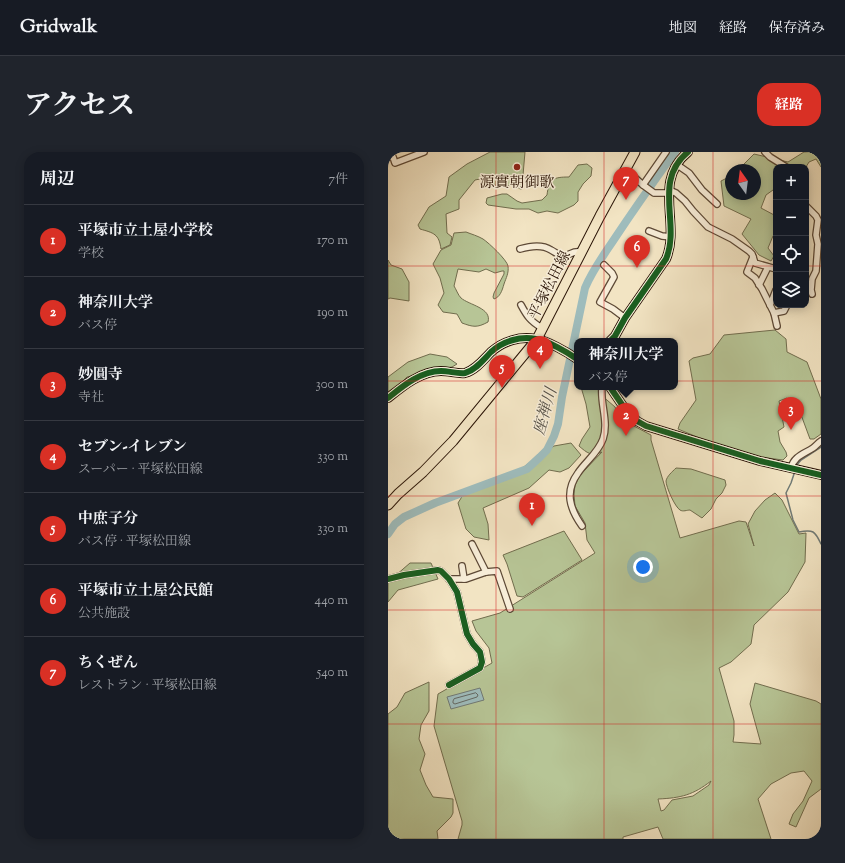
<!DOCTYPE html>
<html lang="ja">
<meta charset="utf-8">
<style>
:root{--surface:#171b24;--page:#20242c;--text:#f1f3f6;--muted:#9ea1a6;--line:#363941;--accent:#d93025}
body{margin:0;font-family:"Sorts Mill Goudy","Noto Serif JP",serif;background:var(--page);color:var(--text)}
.controls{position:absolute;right:12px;top:12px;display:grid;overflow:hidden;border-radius:8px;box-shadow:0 2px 10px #0003}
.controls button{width:36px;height:36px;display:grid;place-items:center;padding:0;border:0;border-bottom:1px solid var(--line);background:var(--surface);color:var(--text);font:20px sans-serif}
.compass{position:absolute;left:337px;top:12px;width:36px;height:36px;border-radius:50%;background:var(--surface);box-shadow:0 2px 10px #0003;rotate:346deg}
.you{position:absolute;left:255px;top:415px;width:14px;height:14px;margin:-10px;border:3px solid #fff;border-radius:50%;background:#1a73e8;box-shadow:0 0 0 6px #1a73e833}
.badge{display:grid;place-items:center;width:26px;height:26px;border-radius:50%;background:var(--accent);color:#fff;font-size:13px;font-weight:700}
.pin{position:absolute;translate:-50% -33px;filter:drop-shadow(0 1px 2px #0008)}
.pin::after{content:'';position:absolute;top:21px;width:14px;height:12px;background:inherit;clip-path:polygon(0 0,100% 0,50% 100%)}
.popup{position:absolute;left:186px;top:186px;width:104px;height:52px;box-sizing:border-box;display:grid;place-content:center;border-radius:8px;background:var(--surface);filter:drop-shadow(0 1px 3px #0005);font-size:13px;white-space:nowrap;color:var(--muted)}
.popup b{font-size:15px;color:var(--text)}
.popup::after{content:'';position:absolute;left:50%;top:100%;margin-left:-8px;border:8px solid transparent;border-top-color:var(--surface)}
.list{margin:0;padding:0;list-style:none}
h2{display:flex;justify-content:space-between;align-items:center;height:52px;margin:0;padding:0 16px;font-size:17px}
h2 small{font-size:13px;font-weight:400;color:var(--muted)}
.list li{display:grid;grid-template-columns:26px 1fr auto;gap:12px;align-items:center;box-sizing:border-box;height:72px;padding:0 16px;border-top:1px solid var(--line)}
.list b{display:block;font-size:15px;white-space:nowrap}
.list p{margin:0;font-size:13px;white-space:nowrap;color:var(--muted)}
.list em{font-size:13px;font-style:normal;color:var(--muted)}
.icon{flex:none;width:22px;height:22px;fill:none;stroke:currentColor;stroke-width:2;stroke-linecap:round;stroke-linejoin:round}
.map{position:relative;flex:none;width:433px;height:687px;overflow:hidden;border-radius:16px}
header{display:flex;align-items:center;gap:24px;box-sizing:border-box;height:56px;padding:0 20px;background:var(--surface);border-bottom:1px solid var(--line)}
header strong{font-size:19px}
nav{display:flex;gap:22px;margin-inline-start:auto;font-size:14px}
.intro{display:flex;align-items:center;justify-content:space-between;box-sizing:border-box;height:96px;padding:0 24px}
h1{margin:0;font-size:28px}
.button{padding:10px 18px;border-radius:16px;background:var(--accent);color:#fff;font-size:14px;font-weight:700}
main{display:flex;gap:24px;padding:0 24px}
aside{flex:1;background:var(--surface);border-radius:16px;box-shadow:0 2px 10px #0003}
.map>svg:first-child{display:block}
.green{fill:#b7c596;stroke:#716d4e;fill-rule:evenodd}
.water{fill:#9ebcbc;stroke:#707974}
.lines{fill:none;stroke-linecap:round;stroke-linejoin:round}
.shore{stroke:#646862;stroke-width:1}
.stream{stroke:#707974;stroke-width:1.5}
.river{stroke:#9ebcbc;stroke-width:8}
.street-casing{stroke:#5d4936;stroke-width:8}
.secondary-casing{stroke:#2b1507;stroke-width:10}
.primary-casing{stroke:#2b1507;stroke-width:11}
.street{stroke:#f7edd8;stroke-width:5.5}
.secondary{stroke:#f7edd8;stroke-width:8}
.primary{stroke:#f2e4c3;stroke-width:9}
.cycleway-casing{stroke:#f7edd8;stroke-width:8}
.cycleway{stroke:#1b5e20;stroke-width:6}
.grid{fill:none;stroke:#d62828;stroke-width:1;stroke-opacity:0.55}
.poi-dot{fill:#8f2418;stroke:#f7edd8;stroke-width:1.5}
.labels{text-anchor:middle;stroke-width:3;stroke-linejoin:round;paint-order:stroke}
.poi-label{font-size:15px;fill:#2b1507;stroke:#f7edd8}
.street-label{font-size:15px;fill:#2b1507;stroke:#f7edd8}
.water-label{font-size:16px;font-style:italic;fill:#534f46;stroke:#f7edd8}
</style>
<header>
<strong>Gridwalk</strong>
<nav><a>地図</a><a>経路</a><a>保存済み</a></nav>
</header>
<div class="intro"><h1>アクセス</h1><a class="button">経路</a></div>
<main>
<aside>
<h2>周辺<small>7件</small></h2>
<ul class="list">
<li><span class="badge">1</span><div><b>平塚市立土屋小学校</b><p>学校</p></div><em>170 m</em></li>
<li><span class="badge">2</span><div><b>神奈川大学</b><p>バス停</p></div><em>190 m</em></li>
<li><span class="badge">3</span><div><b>妙圓寺</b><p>寺社</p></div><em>300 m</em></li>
<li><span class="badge">4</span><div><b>セブン-イレブン</b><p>スーパー · 平塚松田線</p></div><em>330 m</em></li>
<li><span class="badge">5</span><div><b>中庶子分</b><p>バス停 · 平塚松田線</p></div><em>330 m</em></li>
<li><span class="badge">6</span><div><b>平塚市立土屋公民館</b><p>公共施設</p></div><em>440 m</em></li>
<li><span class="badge">7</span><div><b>ちくぜん</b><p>レストラン · 平塚松田線</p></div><em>540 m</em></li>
</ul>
</aside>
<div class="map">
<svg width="433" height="687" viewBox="0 0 433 687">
<rect width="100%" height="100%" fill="#f2e4c3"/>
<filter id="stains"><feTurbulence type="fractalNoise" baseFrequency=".005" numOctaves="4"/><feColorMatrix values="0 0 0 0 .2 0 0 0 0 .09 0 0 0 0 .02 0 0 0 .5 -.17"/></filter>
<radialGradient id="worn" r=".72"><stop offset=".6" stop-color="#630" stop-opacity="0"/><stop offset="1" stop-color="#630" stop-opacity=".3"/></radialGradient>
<g class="green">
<path d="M102,0H137L135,23C129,30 135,31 134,37H132L127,33L110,35L97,26L87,28L71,48V57L58,62L59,81L64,85L62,93L53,97C51,82 46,81 32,77L30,73L41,55L58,44L61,25L79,12Z"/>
<path d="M416,0H433V15L428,7L421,10L418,15H388V39L385,38L378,43L373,56L388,64V83L385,84L380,96L386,104L383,109L371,103L354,82L363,67L336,54L333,29L343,24V42H367V18H350L366,2L400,10Z"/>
<path d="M199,12L204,16L203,24L195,32L190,40V49L186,53L170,61L159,59L150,61L141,57H128L100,53L98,51L99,46L114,42H119L129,49L134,51L154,48L159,43C161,27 165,25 181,25L190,13Z"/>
<path d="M78,80C83,82 90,84 95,87C101,91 119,108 120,114C121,121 118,126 116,132C114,139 112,145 106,147L105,145L106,141L116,122V119H114L107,121L98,117L91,120L70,117L66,134C68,137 70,143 73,146C81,153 104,156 100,170C89,176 85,175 74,171L69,162L55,160L50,153L56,141L52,126L45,112L53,98L63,93L66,81Z"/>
<path d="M0,108L3,113L14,117L21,130V149L2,146L0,147Z"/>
<path d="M387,178L398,187L399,200L419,210L433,247V282L426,287H422L412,260L399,246L391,249L396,275L390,279L392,290L398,300L399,304L395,308L364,304L309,285L290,277L292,271L308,248L301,209L305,206L322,202L336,183Z"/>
<path d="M42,202L59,205L69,212L64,215L19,225L0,244V225L20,210Z"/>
<path d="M193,235H209L212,242L227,255L228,257H230L244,273L263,283V288L292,386L351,369L358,370L366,394L360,372L367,359L377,348L387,341L394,348L411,382L418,381L417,410L400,440L366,473L363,492L343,510L331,516L346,569V583L345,590L373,592L362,552L367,531L428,549L433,552V637L421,646L408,675L401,672L405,662L415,649L424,629L416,619L403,621L383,632L370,647L383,687H275L270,675L235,685V687H70L74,673V669L46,574L50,542L104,511L101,496L88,479L84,469L112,461L207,401L199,388L197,371L187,354L186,342L187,333L192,323L214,300C204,305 199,301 191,294L194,287L202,275L198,252ZM323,629L321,633L305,644L284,648L276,658L273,659L270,647C293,646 305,643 323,629Z"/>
<path d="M183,291L193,303L181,316L172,320L161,318L141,336L95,356L100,372L101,388L86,385L78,377L70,351L75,343L95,332L133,317L149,305L166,294Z"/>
<path d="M288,316L303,317L337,328L338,333L334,341L328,347L323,357L314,366L302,358C299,358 295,360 292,358C287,355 278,335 278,329C279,324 284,320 288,316Z"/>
<path d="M176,379L194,408L135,445L129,444L119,412L115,403Z"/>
<path d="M22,411H43L50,427L10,438L0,450V430Z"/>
<path d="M41,530V559L33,573L31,587L37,602L32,618L38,633L45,645L65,647V661L63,665L49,679L50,687H0V562L9,555L17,541Z"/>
</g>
<path class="water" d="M92,536L96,548L63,557L59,545Z"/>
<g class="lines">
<path class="shore" d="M88,541L90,543L89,545L67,552L65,551V549L66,547Z"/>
<g class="stream">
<path d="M408,314L413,308L433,295"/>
<path d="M407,319L403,331L398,341L405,368L411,380C425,377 427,379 433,392"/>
</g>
<path class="river" d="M0,382L7,372L16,365L47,351L139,317L152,305L159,298L166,284L170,272L174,245L197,136C204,119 215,104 225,89C245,59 266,29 287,0"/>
<g class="street-casing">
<g id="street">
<path d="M377,0L382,5L398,15"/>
<path d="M0,1L5,5L7,11L36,0"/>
<path d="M288,12L301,21L314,38L329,52"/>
<path d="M237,17L255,33L266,41H278L281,38L288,41L297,49L305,59L320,75L344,87L361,99L364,102L367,111L388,117"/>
<path d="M255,33L278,0"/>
<path d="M418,54L428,64L430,68L428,83L430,92L428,119L424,127L423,138L424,142"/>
<path d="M261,79L274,84L283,85"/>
<path d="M132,97C142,94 154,92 163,98C167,100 170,103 174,104C182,104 184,98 193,100"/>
<path d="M365,105L359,120L367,126L374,137L386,161L389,174"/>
<path d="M216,113L224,121L226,125L212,150L225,157L237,166"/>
<path d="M371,133L380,115"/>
<path d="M133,153C139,164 142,169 154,176"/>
<path d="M382,153L388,138"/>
<path d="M386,161L396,159L399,153"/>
<path d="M403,316C406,304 416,302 425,296C428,294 430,291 433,289"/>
<path d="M194,374C182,357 176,340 190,321C198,309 210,301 215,287C221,270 212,252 214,235"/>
<path d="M84,392L98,420"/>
<path d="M74,414L76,427"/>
<path d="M0,427L16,423L50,418L53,419L61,427L69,440L79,482L85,492L92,500L94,510L92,516L61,533"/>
<path d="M61,427H78L98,420L109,419L122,457"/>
</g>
</g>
<g class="secondary-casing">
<g id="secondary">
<path d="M222,189L227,184L237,166L278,107C293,72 264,29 300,0"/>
<path d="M222,235L237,257L249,269L258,274L372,309L433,323"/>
<path d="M0,246C15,234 33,219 53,219C61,219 70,222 77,221C88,218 96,207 103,200C115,189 132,184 148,187C160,189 179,200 189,207"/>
</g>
</g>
<g class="primary-casing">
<path id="primary" d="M0,353L10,342L35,320L65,289L149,187L212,64L247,0"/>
</g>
<use href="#street" class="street"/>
<use href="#secondary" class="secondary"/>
<use href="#primary" class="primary"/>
<g class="cycleway-casing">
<g id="cycleway">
<path d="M222,189L227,184L237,166L278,107C293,72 264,29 300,0"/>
<path d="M222,235L237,257L249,269L258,274L372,309L433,323"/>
<path d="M0,246C15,234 33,219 53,219C61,219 70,222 77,221C88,218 96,207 103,200C115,189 132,184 148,187C160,189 179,200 189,207"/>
<path d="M0,427L16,423L50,418L53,419L61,427L69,440L79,482L85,492L92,500L94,510L92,516L61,533"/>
</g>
</g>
<use href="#cycleway" class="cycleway"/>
</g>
<path class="grid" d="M108,0V687M216,0V687M325,0V687M0,114H388M418,114H433M0,229H433M0,344H433M0,458H433M0,572H433"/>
<circle class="poi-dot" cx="129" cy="15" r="4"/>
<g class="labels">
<g class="poi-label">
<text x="129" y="35">源實朝御歌</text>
</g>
<g class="street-label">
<text transform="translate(161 133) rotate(-63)" y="5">平塚松田線</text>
</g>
<g class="water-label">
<text transform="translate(156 259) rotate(-74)" y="6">座禅川</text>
</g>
</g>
<rect width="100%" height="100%" filter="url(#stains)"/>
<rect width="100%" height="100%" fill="url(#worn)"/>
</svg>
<div class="controls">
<button>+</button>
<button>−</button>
<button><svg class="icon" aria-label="locate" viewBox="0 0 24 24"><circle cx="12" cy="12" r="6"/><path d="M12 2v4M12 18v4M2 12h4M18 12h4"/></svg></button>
<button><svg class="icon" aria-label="layers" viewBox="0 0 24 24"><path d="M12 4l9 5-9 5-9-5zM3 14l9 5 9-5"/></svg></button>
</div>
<svg class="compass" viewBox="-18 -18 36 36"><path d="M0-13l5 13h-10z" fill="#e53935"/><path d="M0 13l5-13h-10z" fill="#9ea1a6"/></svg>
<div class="you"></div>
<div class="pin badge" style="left:144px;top:374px">1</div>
<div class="pin badge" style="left:238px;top:284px">2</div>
<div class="popup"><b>神奈川大学</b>バス停</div>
<div class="pin badge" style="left:403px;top:278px">3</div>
<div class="pin badge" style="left:152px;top:217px">4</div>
<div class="pin badge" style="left:114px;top:236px">5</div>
<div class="pin badge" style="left:249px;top:116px">6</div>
<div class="pin badge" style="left:238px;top:48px">7</div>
</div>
</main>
